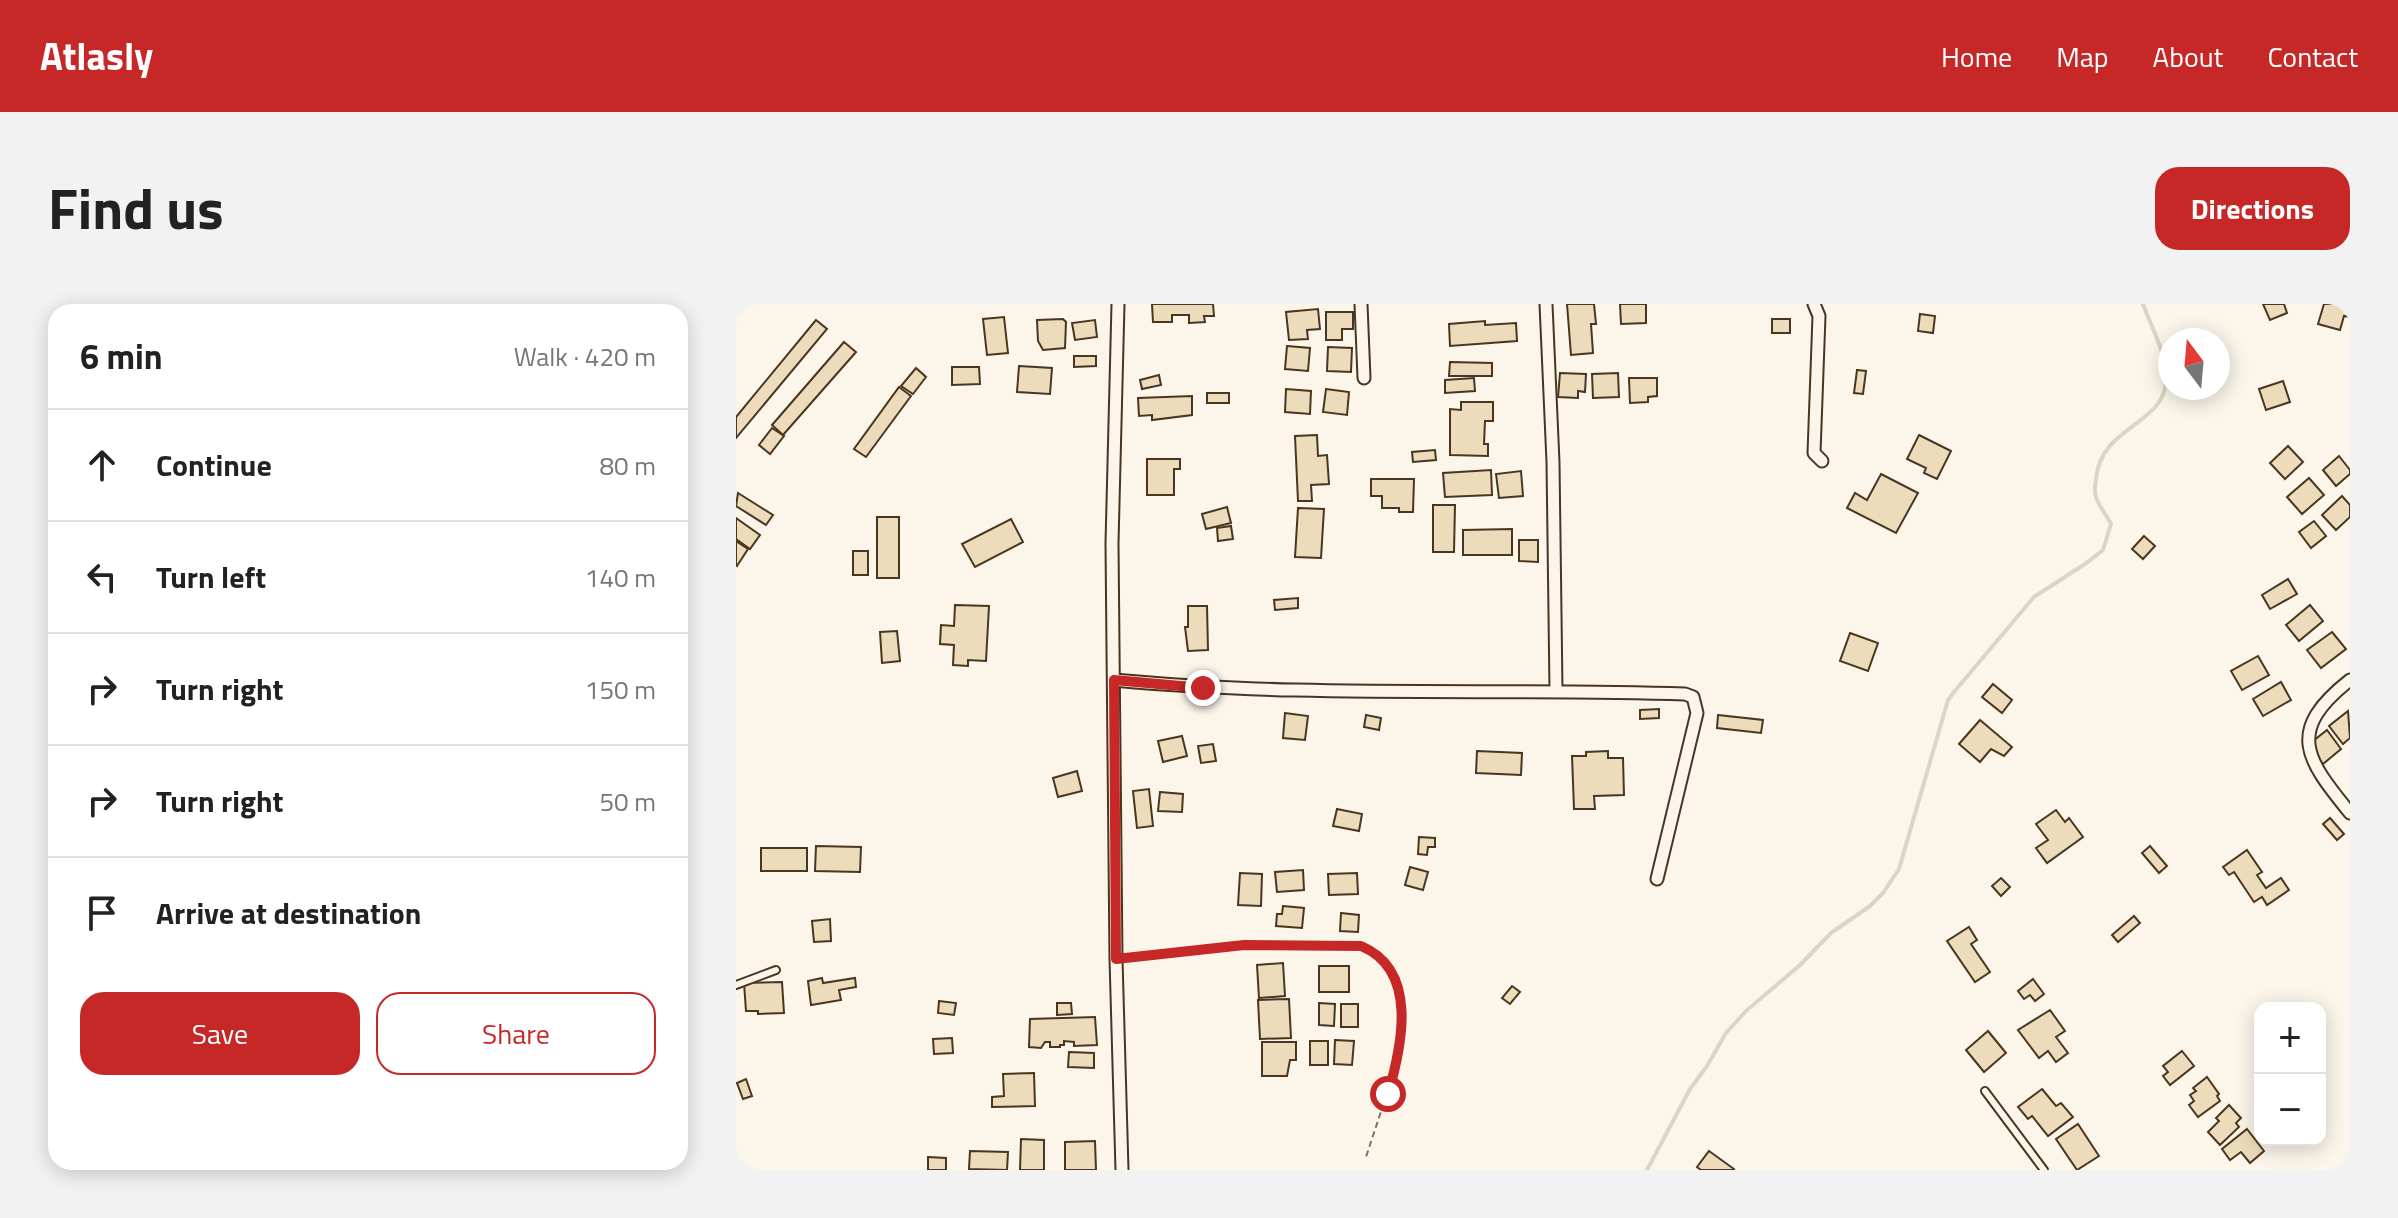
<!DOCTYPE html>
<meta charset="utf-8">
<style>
:root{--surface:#fff;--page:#f2f2f2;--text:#222;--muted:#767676;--line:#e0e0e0;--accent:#c62828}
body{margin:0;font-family:"Titillium Web",sans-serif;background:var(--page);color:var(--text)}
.controls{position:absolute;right:24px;bottom:24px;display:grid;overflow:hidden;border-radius:16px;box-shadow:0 4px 20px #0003}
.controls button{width:72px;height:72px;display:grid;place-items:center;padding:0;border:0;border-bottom:2px solid var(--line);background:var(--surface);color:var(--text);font:40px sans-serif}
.compass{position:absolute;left:1422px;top:24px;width:72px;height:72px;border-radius:50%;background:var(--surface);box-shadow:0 4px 20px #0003;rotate:344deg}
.stop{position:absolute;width:24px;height:24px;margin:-18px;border:6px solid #c62828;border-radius:50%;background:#fff}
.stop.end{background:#c62828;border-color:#fff;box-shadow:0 2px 8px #0008}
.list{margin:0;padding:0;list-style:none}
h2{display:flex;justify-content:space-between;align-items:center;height:104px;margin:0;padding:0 32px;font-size:34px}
h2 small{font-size:26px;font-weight:400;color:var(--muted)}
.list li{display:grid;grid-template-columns:52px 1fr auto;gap:24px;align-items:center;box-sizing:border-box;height:112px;padding:0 32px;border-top:2px solid var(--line)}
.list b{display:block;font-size:30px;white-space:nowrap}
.list em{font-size:26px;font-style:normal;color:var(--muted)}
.actions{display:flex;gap:16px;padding:24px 32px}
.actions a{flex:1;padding:18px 0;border:2px solid var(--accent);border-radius:24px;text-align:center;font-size:28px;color:var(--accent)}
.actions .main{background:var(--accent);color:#fff}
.icon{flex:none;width:44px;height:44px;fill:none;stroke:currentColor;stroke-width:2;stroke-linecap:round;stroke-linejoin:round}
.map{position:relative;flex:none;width:1614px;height:866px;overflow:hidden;border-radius:24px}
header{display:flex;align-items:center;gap:48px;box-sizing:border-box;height:112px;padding:0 40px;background:var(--accent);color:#fff}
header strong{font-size:38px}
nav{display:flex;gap:44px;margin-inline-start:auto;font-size:28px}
.intro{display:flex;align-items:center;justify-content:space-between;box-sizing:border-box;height:192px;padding:0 48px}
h1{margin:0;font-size:56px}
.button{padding:20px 36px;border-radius:24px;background:var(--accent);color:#fff;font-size:28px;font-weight:700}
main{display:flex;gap:48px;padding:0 48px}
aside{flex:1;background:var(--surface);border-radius:24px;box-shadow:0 4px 20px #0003}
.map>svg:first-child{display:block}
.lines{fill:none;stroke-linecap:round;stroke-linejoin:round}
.stream{stroke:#dcd4c6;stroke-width:4}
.building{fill:#ecdcbc;stroke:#4a3520;stroke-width:2}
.lane-casing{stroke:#4a3520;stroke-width:10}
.street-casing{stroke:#4a3520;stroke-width:15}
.path{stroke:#7f6f5c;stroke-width:2;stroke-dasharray:6 4;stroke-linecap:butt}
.lane{stroke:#fbf6e9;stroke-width:6}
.street{stroke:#fbf6e9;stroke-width:11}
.route{stroke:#c62828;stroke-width:10}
</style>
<header>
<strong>Atlasly</strong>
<nav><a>Home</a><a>Map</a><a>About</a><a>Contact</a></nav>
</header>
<div class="intro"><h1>Find us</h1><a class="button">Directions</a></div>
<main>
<aside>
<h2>6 min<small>Walk · 420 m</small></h2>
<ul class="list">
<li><svg class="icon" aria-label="ahead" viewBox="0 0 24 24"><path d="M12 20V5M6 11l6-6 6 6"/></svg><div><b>Continue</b></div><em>80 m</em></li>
<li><svg class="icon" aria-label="left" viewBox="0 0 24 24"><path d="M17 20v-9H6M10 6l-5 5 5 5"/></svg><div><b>Turn left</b></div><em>140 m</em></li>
<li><svg class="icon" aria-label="right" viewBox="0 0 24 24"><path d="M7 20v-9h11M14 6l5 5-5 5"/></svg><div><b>Turn right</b></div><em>150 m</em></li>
<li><svg class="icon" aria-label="right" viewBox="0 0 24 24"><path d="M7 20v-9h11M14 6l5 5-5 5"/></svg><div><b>Turn right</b></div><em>50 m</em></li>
<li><svg class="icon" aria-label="arrive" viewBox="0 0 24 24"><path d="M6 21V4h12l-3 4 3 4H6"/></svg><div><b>Arrive at destination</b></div></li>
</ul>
<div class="actions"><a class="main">Save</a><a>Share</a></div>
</aside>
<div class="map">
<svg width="1614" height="866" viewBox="0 0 1614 866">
<rect width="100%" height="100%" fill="#fbf6e9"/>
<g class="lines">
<path class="stream" d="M911,866L954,785L971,762L990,729L1010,707L1063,662L1095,629L1134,602L1147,589L1163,565L1212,396L1218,388L1298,293L1352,258L1367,246L1375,220C1371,211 1363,203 1360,193C1358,187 1359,181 1360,175C1365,119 1433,122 1430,71C1429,46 1415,23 1407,0"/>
</g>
<g class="building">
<path d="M416,0H477L478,12H468L469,18L453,19V11H436V18H417Z"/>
<path d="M831,0H858L860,20H855L857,49L835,51Z"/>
<path d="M884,0H910V19L885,20Z"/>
<path d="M1527,0H1548L1551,9L1534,16Z"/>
<path d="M1588,0H1614V13L1608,12L1604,26L1582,20Z"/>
<path d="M582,5L584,25L571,26L572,35L553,36L550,8Z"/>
<path d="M590,8H617V25H606V36H590Z"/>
<path d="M1184,10L1199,12L1197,29L1182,27Z"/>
<path d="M268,13L272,49L251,51L247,15Z"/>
<path d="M327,15L330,18L329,44L307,46L302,37L301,16Z"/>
<rect x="1036" y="15" width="18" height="14"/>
<path d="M80,16L91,25L0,134V113Z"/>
<path d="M359,16L361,33L339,36L336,19Z"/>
<path d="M749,17V21L780,19L781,37L714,42L713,20Z"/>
<path d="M108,38L120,48L47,131L36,121Z"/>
<path d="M551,42L574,44L572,67L549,65Z"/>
<path d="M592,43L616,44L615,68L591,67Z"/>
<path d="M338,52H360V62L338,63Z"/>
<path d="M714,58L756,59V72H713Z"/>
<path d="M283,62L316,64L314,90L281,88Z"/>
<path d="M216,63H243L244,80L216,81Z"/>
<path d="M180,64L190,73L177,90L165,82Z"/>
<path d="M1121,66L1130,67L1127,90L1118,89Z"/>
<path d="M824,69L850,70L849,88L842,87V94L822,93Z"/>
<path d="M882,69L883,93L857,94L856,70Z"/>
<path d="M423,71L425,81L406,85L404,76Z"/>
<path d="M738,74L739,87L709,89V76Z"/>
<path d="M893,74H921V92L912,93V98L894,99Z"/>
<path d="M1547,77L1554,98L1530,106L1523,85Z"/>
<path d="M163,83L175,92L130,153L118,145Z"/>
<path d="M550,85L575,87L574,110L549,108Z"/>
<path d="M590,85L613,88L611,111L587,108Z"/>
<rect x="471" y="89" width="22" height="10"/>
<path d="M456,92V111L416,116V111L403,112L402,94Z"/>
<path d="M725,98H757V117H749L748,140H752V152L714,151V105L725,106Z"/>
<path d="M36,124L48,132L34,150L23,141Z"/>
<path d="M581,131L582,152L591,151L593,180L575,181L576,197H562L559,132Z"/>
<path d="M1183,131L1215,147L1201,175L1188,169L1190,164L1171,155Z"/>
<path d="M1552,142L1567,158L1549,175L1534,159Z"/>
<path d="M699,146L700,156L677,158L676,148Z"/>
<path d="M1603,152L1614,166V170L1600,182L1587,166Z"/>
<path d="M411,155H444V165H438V191H411Z"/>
<path d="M755,166L756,191L709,193L707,169Z"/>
<path d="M785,167L787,192L763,194L760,170Z"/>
<path d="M1145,170L1182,189L1160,229L1111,204L1119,189L1131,196Z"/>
<path d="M1573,174L1588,191L1566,210L1551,193Z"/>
<path d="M635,175H678L677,208H663V204H646V192H635Z"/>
<path d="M2,189L37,211L30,221L0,202Z"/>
<path d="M1606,192L1614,201V213L1600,226L1586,211Z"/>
<path d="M697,201H719L718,248H697Z"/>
<path d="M491,203L495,219L470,225L466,210Z"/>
<path d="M562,204L588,205L585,254L559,253Z"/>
<rect x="141" y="213" width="22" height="61"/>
<path d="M0,214L24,231L14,245L0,235Z"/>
<path d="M275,215L287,238L239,263L226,240Z"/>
<path d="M1578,217L1590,232L1575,244L1563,228Z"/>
<path d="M495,222L497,235L482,237L481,224Z"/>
<path d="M776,225V251H727V226Z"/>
<path d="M1408,232L1419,242L1407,255L1396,245Z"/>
<path d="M783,236H802V258L783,257Z"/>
<path d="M0,237L12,245L1,262L0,261Z"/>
<rect x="117" y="247" width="15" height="24"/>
<path d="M1552,275L1561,290L1534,305L1526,291Z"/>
<path d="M562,294V304L539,306L538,296Z"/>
<path d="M219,301L253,302L250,357L232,356V362L217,361L218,341L204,340L205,321L218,322Z"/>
<path d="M1574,301L1587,317L1563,337L1550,321Z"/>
<path d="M452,302H471L472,346L452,347L449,323H452Z"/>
<path d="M161,327L164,357L146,359L144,328Z"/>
<path d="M1596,328L1610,345L1585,364L1571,346Z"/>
<path d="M1114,329L1142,339L1132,367L1104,357Z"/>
<path d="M1522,352L1533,371L1506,386L1495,367Z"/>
<path d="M1545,378L1555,396L1527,412L1517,395Z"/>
<path d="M1257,380L1276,396L1266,409L1246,393Z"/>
<path d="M923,405V414L904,415V406Z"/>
<path d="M1612,407L1614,434L1607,440L1593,422Z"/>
<path d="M549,409L572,412L569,436L547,434Z"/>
<path d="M630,411L645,414L643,426L628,423Z"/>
<path d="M982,411L1027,416L1025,429L981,424Z"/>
<path d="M1244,416L1276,443L1268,452L1255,445L1244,458L1223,440Z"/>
<path d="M1591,426L1605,445L1587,460L1572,441Z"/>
<path d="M446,432L451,452L427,458L422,437Z"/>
<path d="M477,440L480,457L465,459L462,442Z"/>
<path d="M741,447L786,449L785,471L740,469Z"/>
<path d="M872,447V454H887L888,491L858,492L859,505H838L836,452H850V448Z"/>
<path d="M341,467L346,487L322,493L317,474Z"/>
<path d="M413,485L417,522L401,524L397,487Z"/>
<path d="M424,488L447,490L446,508L422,507Z"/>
<path d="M601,505L626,510L623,527L597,522Z"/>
<path d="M1320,506L1329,518L1333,514L1347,533L1311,559L1300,544L1312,536L1300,520Z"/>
<path d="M1594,514L1608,530L1601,536L1587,520Z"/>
<path d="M683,533L699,534V543H692L691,551L682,550Z"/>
<path d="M80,542L125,543L124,568L79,567Z"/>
<path d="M1414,542L1431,562L1423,569L1406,549Z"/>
<rect x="25" y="544" width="46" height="23"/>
<path d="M1511,546L1526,568L1521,571L1530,584L1545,574L1553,586L1531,601L1526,593L1518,598L1498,568L1493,571L1487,563Z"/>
<path d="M674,563L692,568L687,586L669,581Z"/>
<path d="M567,566L568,586L541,588L539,568Z"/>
<path d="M504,569L526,570L525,602L502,601Z"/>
<path d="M621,569L622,590L593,591L592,570Z"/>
<path d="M1265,574L1274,583L1265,592L1256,582Z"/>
<path d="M547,602L568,604L566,624L540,622L541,610H546Z"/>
<path d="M605,609L623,611L622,628L604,627Z"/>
<path d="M1398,612L1404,619L1382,638L1376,631Z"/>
<path d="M94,615L95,637L78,638L76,617Z"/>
<path d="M1233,623L1241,636L1235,640L1254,668L1239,678L1211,637Z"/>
<path d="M547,659L549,692L523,694L521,661Z"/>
<rect x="583" y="662" width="30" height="26"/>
<path d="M86,674L87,679L119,674L120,683L103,686L105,696L75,701L72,677Z"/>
<path d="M1297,675L1308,690L1299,697L1294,691L1288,695L1282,687Z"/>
<path d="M46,678L48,709L22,710V707H10L8,679Z"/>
<path d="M776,682L784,688L774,700L766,694Z"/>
<path d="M553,695L555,734L524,735L522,696Z"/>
<path d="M203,697L220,699L218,711L202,709Z"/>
<path d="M321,699H335L336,710L321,711Z"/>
<path d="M583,699L599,700L598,722L583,721Z"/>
<rect x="605" y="700" width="17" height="23"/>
<path d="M1314,706L1329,727L1320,733L1332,749L1320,758L1312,747L1303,754L1282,726Z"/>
<path d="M359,713L361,741L338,742V738L328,737V741H324V743H314V738H309L305,744L293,743L294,715Z"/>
<path d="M1252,727L1270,749L1248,768L1230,746Z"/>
<path d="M216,734L217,749L198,750L197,735Z"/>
<path d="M599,736L618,737L616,761L598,760Z"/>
<rect x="574" y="737" width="18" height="24"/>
<path d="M526,738H560V756H554L551,772H526Z"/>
<path d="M1446,747L1458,762L1434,781L1427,772L1432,768L1427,762Z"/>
<path d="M333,748L358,749V764L332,763Z"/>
<path d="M298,769L299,802L256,803V793L268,792L267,770Z"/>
<path d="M1471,773L1483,790L1481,792L1484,797L1462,813L1453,801L1458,797L1454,791L1460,787L1457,784Z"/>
<path d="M10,775L16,792L7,795L1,779Z"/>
<path d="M1306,785L1320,802L1325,799L1337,813L1312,832L1296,812L1292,815L1282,803Z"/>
<path d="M1493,801L1505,814L1500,819L1503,823L1484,841L1472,828L1483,817L1480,814Z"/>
<path d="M1342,820L1363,852L1341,866L1320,835Z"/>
<path d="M1511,825L1528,847L1514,859L1505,848L1494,856L1486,845Z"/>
<path d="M285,835L308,836V866H284Z"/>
<path d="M359,837L360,866H329V838Z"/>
<path d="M234,847L272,848L271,866L233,865Z"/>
<path d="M973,847L998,865L997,866H965L961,863Z"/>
<path d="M192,853L210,854V866H192Z"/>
</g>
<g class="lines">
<g class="lane-casing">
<g id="lane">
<path d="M0,681L40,666"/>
<path d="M1249,787L1308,866"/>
</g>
</g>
<g class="street-casing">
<g id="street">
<path d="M382,0L376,239L380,655L386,866"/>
<path d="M625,0L628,74"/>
<path d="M810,0L817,158L820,386"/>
<path d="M1078,0L1083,12L1078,149L1086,157"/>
<path d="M378,376C568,394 759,384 949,390L957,393L961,409L921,575"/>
<path d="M1614,376C1549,427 1570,455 1614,509"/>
</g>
</g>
<path class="path" d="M393,654L508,641L625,642L640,648L653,660L659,677L666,712L664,750L629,856"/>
<use href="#lane" class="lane"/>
<use href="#street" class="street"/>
</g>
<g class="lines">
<path class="route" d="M467,384L378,376L380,655L508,641L625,642C683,666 666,742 652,790"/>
</g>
</svg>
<div class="controls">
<button>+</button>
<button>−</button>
</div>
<svg class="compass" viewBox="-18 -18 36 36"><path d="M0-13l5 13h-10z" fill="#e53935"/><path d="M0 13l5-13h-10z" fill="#767676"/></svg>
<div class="stop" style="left:652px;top:790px"></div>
<div class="stop end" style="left:467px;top:384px"></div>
</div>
</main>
